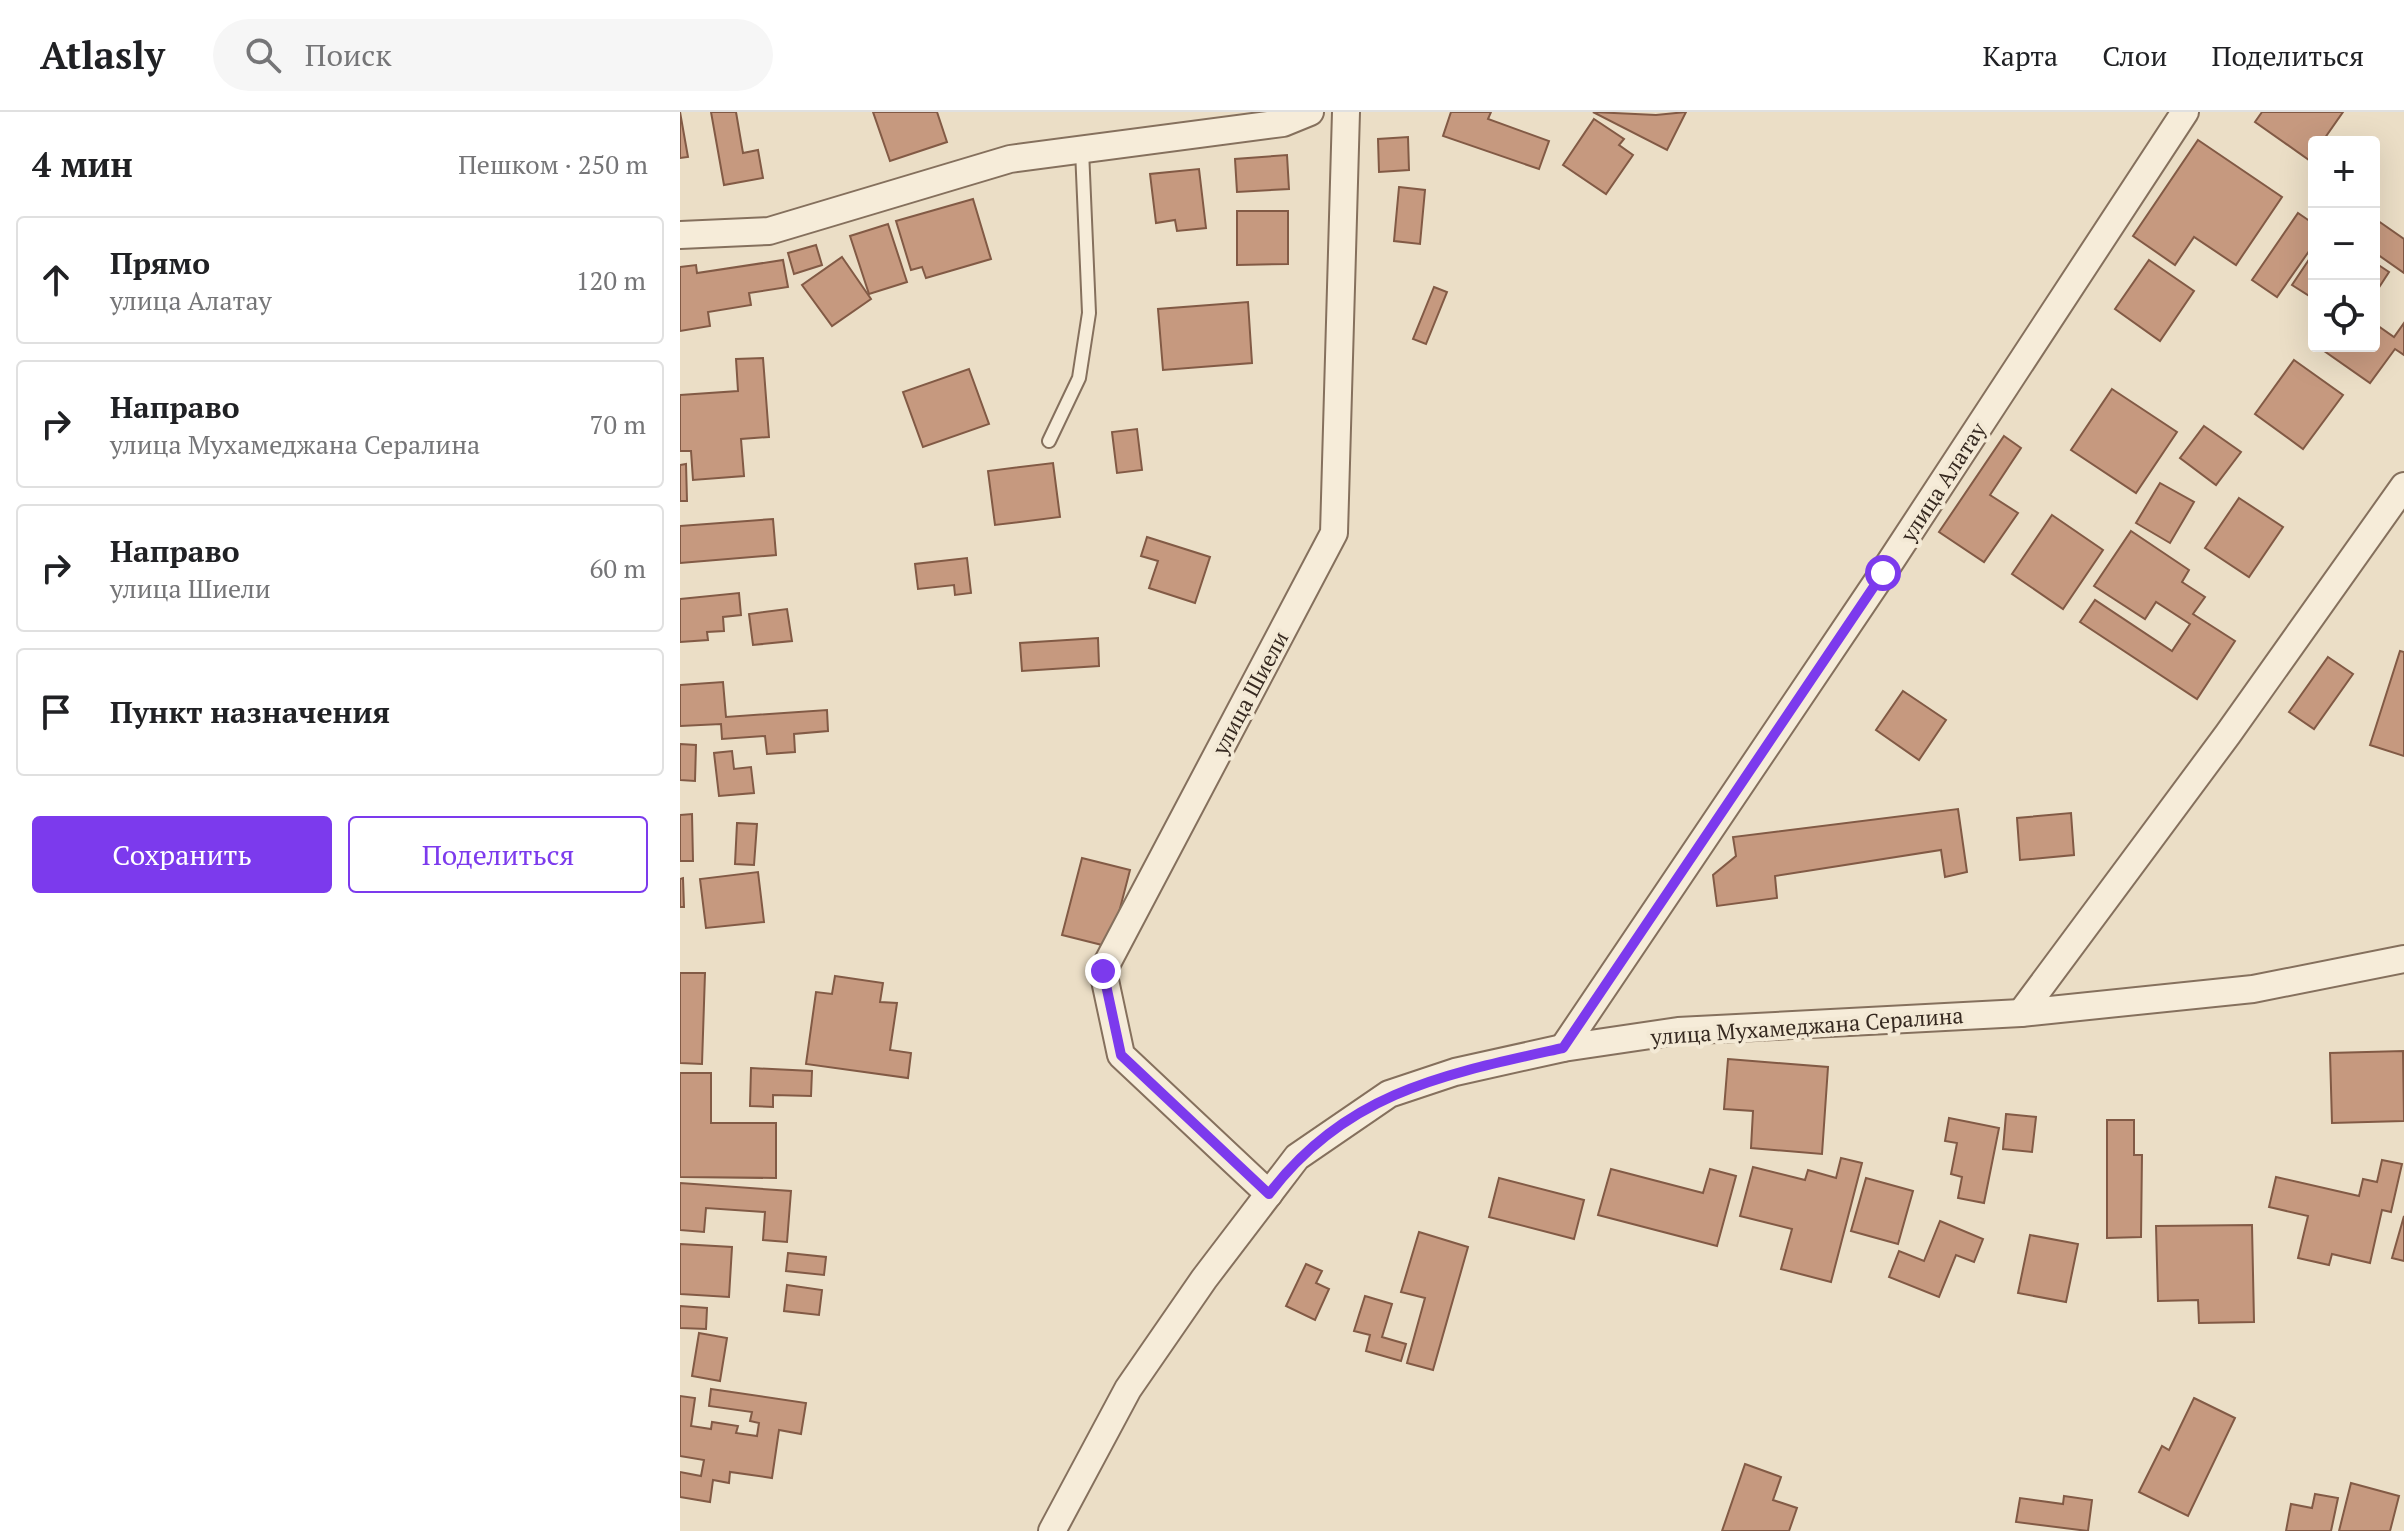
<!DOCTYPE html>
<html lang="ru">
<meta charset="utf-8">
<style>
:root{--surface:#fff;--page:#f6f6f6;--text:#202124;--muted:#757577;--line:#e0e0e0;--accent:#7c3aed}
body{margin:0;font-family:"PT Serif",serif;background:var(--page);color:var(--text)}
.controls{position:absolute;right:24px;top:24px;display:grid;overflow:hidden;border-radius:8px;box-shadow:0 8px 32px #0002}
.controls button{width:72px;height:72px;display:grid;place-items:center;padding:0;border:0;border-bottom:2px solid var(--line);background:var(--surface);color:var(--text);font:40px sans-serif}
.stop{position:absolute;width:24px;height:24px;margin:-18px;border:6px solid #7c3aed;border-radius:50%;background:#fff}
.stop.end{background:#7c3aed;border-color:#fff;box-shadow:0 2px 8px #0008}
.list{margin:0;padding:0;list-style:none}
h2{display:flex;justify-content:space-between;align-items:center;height:104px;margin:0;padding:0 32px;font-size:34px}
h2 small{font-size:26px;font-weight:400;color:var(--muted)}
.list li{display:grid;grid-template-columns:52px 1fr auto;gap:24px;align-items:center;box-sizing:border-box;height:128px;margin:0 16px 16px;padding:0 16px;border:2px solid var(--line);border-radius:8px}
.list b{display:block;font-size:30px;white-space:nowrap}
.list p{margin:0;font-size:26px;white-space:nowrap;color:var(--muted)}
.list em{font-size:26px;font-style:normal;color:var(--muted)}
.actions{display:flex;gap:16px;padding:24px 32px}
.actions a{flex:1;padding:18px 0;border:2px solid var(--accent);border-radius:8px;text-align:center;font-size:28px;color:var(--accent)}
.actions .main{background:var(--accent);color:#fff}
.icon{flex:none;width:44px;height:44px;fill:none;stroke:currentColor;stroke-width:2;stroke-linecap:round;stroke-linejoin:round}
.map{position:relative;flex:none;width:1724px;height:1419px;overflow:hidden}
header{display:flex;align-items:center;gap:48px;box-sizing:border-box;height:112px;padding:0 40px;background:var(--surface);border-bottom:2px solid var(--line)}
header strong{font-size:38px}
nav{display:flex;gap:44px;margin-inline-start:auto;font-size:28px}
.search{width:560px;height:72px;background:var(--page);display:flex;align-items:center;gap:20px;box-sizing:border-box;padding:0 28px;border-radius:44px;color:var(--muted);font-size:30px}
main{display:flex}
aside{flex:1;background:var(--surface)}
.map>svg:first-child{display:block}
.building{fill:#c6997f;stroke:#825a45;stroke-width:2}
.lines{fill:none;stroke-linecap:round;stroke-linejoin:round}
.lane-casing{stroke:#85705d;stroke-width:16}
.street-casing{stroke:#85705d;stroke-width:30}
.lane{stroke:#f6ecd9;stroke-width:12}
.street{stroke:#f6ecd9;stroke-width:26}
.route{stroke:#7c3aed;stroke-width:10}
.labels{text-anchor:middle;stroke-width:8;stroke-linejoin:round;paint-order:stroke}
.street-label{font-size:22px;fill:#362920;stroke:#f3e9d5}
</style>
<header>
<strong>Atlasly</strong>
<div class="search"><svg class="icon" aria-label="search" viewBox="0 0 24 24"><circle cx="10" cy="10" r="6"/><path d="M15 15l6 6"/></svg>Поиск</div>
<nav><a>Карта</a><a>Слои</a><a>Поделиться</a></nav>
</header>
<main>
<aside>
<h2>4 мин<small>Пешком · 250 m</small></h2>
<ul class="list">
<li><svg class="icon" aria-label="ahead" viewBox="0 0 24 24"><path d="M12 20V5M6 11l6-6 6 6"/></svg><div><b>Прямо</b><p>улица Алатау</p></div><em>120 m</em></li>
<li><svg class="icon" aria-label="right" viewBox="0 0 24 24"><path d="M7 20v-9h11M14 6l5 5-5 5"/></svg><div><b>Направо</b><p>улица Мухамеджана Сералина</p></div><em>70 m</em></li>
<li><svg class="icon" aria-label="right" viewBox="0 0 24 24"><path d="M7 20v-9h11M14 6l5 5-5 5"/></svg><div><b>Направо</b><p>улица Шиели</p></div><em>60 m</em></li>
<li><svg class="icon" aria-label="arrive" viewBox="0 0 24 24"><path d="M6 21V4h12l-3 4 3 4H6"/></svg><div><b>Пункт назначения</b></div></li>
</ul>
<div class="actions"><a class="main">Сохранить</a><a>Поделиться</a></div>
</aside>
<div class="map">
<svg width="1724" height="1419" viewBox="0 0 1724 1419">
<rect width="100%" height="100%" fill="#ebdec6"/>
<g class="building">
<path d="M0,0L8,45L0,46Z"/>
<path d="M31,0H56L63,41L78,38L83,66L44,73Z"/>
<path d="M193,0H257L267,30L210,49Z"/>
<path d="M771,0H811L808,7L869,29L859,57L763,24Z"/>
<path d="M913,0L976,3L1006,0L987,38Z"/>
<path d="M1582,0H1663L1642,30H1634V41L1629,48L1575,10Z"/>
<path d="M914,7L944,27L939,33L953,43L926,82L883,53Z"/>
<path d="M728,25L729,58L699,60L698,27Z"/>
<path d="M1518,28L1602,85L1556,153L1514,125L1495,153L1453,124Z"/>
<path d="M607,43L609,77L557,80L555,47Z"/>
<path d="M519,57L526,116L497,119L495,108L476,111L470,62Z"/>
<path d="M719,75L745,78L740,132L714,129Z"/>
<path d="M293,87L311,147L246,166L242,155L231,158L216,109Z"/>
<path d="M557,99H608V152L557,153Z"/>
<path d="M1618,101L1634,112V132L1597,185L1572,168Z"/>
<path d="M1694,106L1724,127V161L1694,140Z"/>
<path d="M208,112L227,170L189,182L170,124Z"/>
<path d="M136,133L142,153L114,162L108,141Z"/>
<path d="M1634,140V180L1631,185L1612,173Z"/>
<path d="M162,145L191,187L152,214L122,173Z"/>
<path d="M103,148L108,175L69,181L71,193L28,200L30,214L0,219V155L16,153L17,161Z"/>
<path d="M1469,148L1514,179L1480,229L1435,197Z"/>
<path d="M1694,150L1709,160L1698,177L1694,175Z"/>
<path d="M754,175L767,180L746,232L733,227Z"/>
<path d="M568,190L572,251L483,258L478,197Z"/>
<path d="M1694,211L1714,225L1724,211V243L1715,237L1690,271L1637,234H1694Z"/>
<path d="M83,246L89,325L61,327L64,364L13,368L11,339H0V283L58,279L56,247Z"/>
<path d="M1614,248L1663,283L1623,337L1575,302Z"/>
<path d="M289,257L309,312L243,335L223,280Z"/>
<path d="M1432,277L1497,320L1456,381L1391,338Z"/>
<path d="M1524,314L1561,340L1536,373L1500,346Z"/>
<path d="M457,317L462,358L437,361L432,320Z"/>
<path d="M1324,324L1341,336L1310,383L1338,401L1304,450L1259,420Z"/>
<path d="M373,351L380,405L315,413L308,359Z"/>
<path d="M6,352L7,389H0V353Z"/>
<path d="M1480,371L1514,390L1490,431L1456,411Z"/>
<path d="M1559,386L1603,415L1569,465L1525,436Z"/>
<path d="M1372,403L1423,438L1383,497L1332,462Z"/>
<path d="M93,407L96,443L0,451V414Z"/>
<path d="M1451,419L1509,458L1502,470L1525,485L1513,502L1555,529L1517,587L1400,510L1415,488L1492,539L1510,512L1476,490L1465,507L1414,474Z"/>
<path d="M467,425L530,445L515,491L469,476L478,449L461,444Z"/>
<path d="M287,446L291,481L275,483L274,473L238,477L235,452Z"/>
<path d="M59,481L61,503L43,505L44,519L27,520L28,528L0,530V487Z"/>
<path d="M107,497L112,529L73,533L69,502Z"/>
<path d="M418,526L419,554L342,559L340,531Z"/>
<path d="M1720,539L1724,540V644L1690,633Z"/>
<path d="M1648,545L1673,562L1634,617L1609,600Z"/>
<path d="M43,570L46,605L147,598L148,619L114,622L115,640L87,642L85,624L42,627L41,612L0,614V573Z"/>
<path d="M1223,579L1266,608L1239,648L1196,618Z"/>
<path d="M0,632L16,633L15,669L0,668Z"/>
<path d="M52,639L54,657L71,655L74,681L39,684L34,641Z"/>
<path d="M1278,697L1287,760L1265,765L1261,738L1095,764L1097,786L1037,794L1033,763L1056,744L1053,725Z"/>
<path d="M1391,701L1394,743L1340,748L1337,706Z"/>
<path d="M12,702L13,749H0V703Z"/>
<path d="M57,711L77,712L74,753L55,752Z"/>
<path d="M402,746L450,758L430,835L382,823Z"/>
<path d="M78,760L84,810L26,816L20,767Z"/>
<path d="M3,766L4,795H0V767Z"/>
<path d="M0,861H25L22,952L0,951Z"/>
<path d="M155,864L203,871L200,890L217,891L210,938L231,941L228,966L126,952L136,880L152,882Z"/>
<path d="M1723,939L1724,1009L1652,1011L1650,941Z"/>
<path d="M1048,947L1148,955L1142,1042L1071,1036L1073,999L1044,997Z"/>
<path d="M71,956L132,959L131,984L93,983V995L70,994Z"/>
<path d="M0,961H31V1011H96V1066L0,1065Z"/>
<path d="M1326,1002L1356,1005L1352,1040L1323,1037Z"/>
<path d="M1269,1006L1319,1016L1304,1091L1278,1086L1282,1065L1271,1062L1277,1031L1265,1029Z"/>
<path d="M1427,1008H1454V1043H1462L1461,1125L1427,1126Z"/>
<path d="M1161,1046L1182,1051L1151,1170L1101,1157L1112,1117L1060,1104L1073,1055L1125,1068L1128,1058L1156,1066Z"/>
<path d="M1702,1048L1722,1052L1711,1100L1702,1098L1690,1151L1652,1142L1649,1153L1618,1146L1628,1104L1589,1095L1596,1065L1679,1084L1683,1067L1697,1070Z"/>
<path d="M931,1057L1023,1081L1030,1057L1056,1064L1037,1134L918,1103Z"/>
<path d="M819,1066L904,1088L894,1127L809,1105Z"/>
<path d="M1186,1066L1233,1079L1218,1132L1171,1119Z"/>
<path d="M0,1071L111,1079L107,1130L83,1128L85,1100L26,1096L24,1120L0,1118Z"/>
<path d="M1724,1104V1149L1712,1146Z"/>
<path d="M1260,1109L1303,1127L1294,1150L1276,1143L1259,1185L1209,1165L1219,1139L1244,1149Z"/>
<path d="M1572,1113L1574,1210L1519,1211L1518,1188L1478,1189L1476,1114Z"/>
<path d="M739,1120L788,1135L753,1258L727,1251L745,1186L721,1180Z"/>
<path d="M1350,1123L1398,1132L1386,1190L1338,1181Z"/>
<path d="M0,1132L52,1135L49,1185L0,1182Z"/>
<path d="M108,1141L146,1145L144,1163L106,1159Z"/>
<path d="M626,1152L642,1159L636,1171L649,1177L635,1208L606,1194Z"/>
<path d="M107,1173L142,1178L139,1203L104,1199Z"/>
<path d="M685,1184L712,1192L702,1225L726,1232L721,1249L686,1239L690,1223L674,1219Z"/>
<path d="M0,1194L27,1196L26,1217L0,1216Z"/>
<path d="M19,1221L47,1226L40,1269L12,1264Z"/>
<path d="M31,1277L126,1291L121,1322L99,1318L92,1366L50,1360L49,1371L33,1368L30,1390L0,1385V1360L21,1364L24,1348L0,1344V1284L15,1286L11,1314L31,1317L32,1310L58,1314L56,1321L77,1324L79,1311L70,1309L72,1300L29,1294Z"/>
<path d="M1514,1286L1555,1306L1508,1404L1459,1380L1482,1334L1489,1338Z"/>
<path d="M1065,1352L1101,1365L1093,1388L1117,1396L1109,1419H1042Z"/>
<path d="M1671,1371L1719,1384L1710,1419H1659Z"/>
<path d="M1635,1382L1658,1386L1651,1419H1606L1611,1392L1632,1396Z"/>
<path d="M1384,1384L1412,1388L1408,1419L1336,1410L1340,1386L1383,1392Z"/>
</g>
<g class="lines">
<g class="lane-casing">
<path id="lane" d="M369,329L399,266L409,201L402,38"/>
</g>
<g class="street-casing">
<g id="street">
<path d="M0,123L89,119L330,47L603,11L630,0"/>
<path d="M1341,901L1548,622L1724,374"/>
<path d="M883,936L1203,461L1505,0"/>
<path d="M589,1082L441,943L423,859L654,421L666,0"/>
<path d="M372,1419L448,1277L524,1167L617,1045L709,982L775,960L883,936L998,919L1341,901L1573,877L1724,847"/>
</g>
</g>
<use href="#lane" class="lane"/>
<use href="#street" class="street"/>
</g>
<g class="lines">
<path class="route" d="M423,859L441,943L589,1082C666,980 765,962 883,936L1203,461"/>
</g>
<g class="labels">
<g class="street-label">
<text transform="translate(1263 370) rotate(-57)" y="8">улица Алатау</text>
<text transform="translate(570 581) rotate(-62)" y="8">улица Шиели</text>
<text transform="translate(1127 914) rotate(-4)" y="8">улица Мухамеджана Сералина</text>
</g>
</g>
</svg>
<div class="controls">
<button>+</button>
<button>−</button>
<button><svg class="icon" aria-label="locate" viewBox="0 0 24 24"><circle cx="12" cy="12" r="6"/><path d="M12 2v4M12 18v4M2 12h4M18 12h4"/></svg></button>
</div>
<div class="stop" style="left:1203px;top:461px"></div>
<div class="stop end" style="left:423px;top:859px"></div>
</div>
</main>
